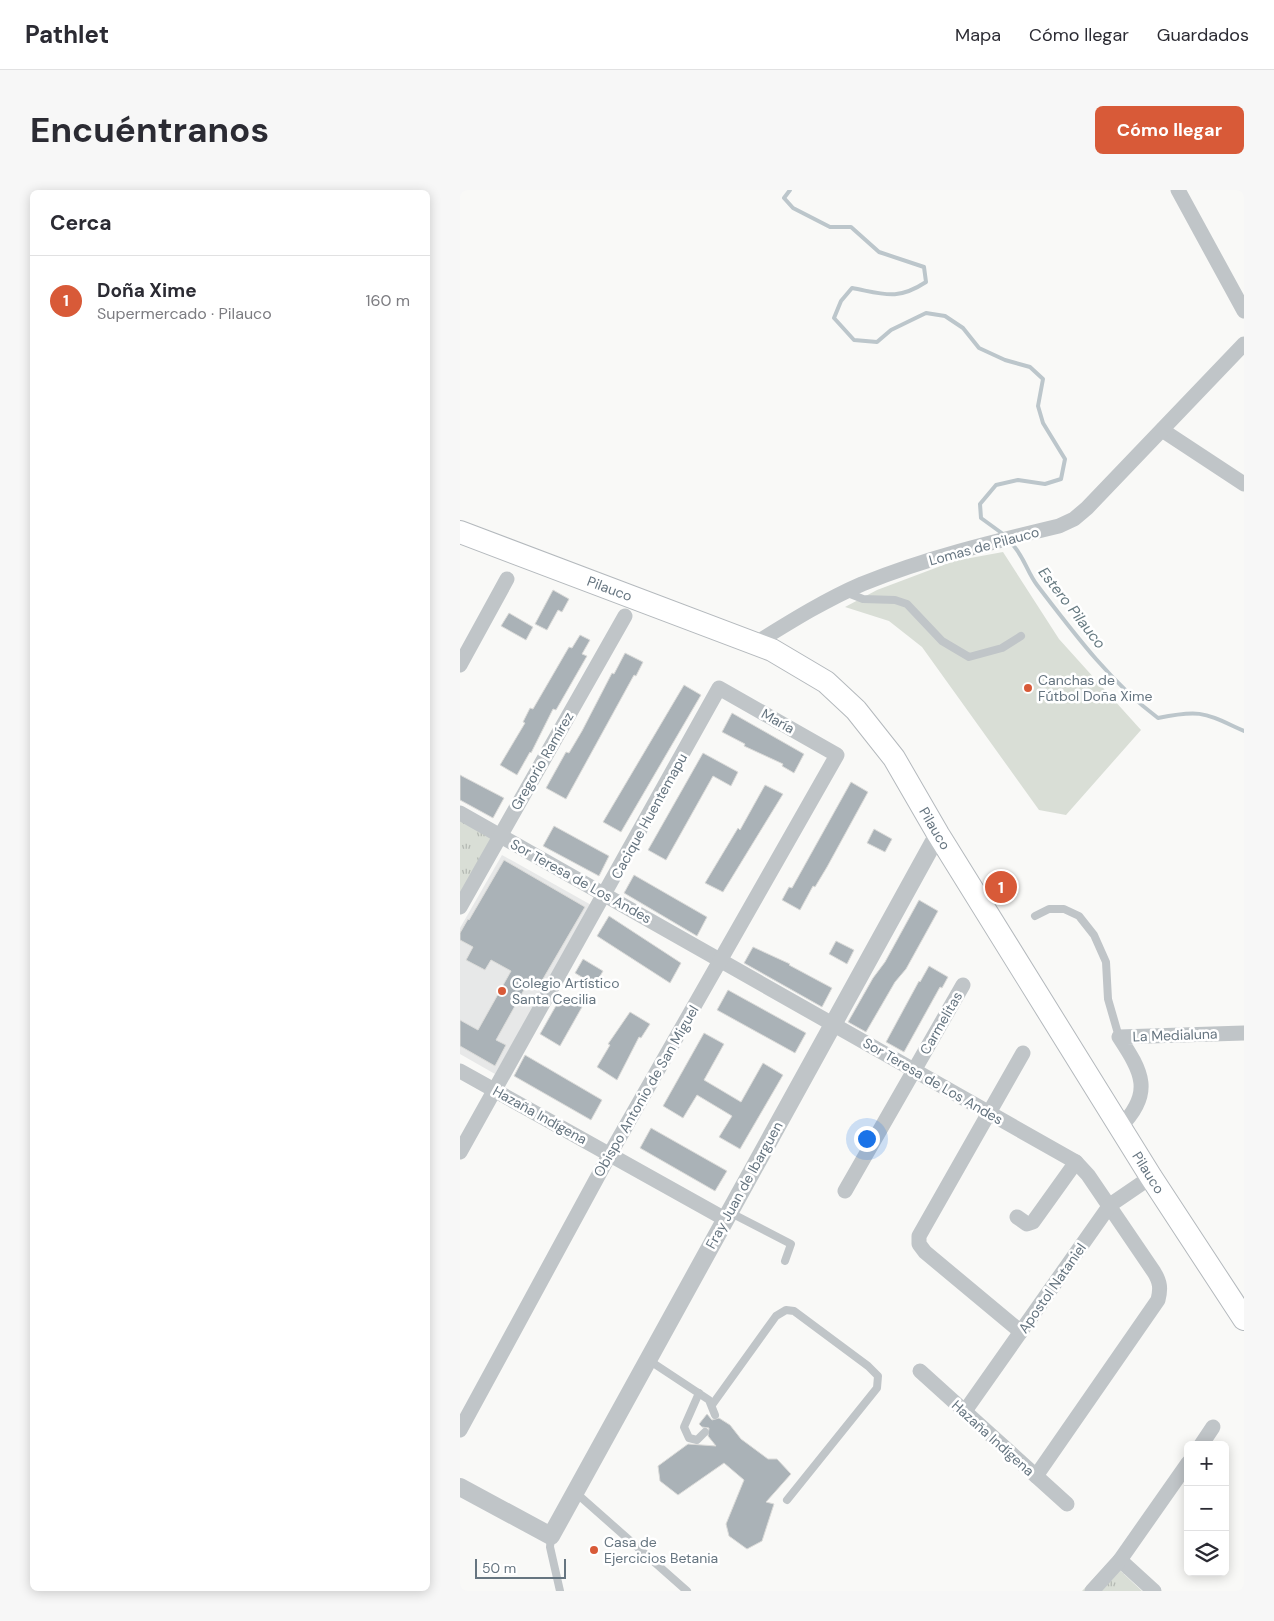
<!DOCTYPE html>
<html lang="es">
<meta charset="utf-8">
<style>
:root{--surface:#fff;--page:#f7f7f7;--text:#2b2b33;--muted:#7c7c81;--line:#e1e1e2;--accent:#d85a38}
body{margin:0;font-family:"DM Sans",sans-serif;background:var(--page);color:var(--text)}
.controls{position:absolute;right:15px;bottom:15px;display:grid;overflow:hidden;border-radius:8px;box-shadow:0 2px 12px #0003}
.controls button{width:45px;height:45px;display:grid;place-items:center;padding:0;border:0;border-bottom:1px solid var(--line);background:var(--surface);color:var(--text);font:25px sans-serif}
.scale{position:absolute;left:15px;bottom:12px;width:91px;box-sizing:border-box;padding-left:5px;border:2px solid #667580;border-top:0;font-size:14px;line-height:18px;white-space:nowrap;color:#667580;-webkit-text-stroke:4px #fff;paint-order:stroke}
.you{position:absolute;left:406px;top:948px;width:18px;height:18px;margin:-12px;border:4px solid #fff;border-radius:50%;background:#1a73e8;box-shadow:0 0 0 8px #1a73e833}
.badge{display:grid;place-items:center;width:32px;height:32px;border-radius:50%;background:var(--accent);color:#fff;font-size:16px;font-weight:700}
.pin{position:absolute;translate:-50% -50%;border:2px solid #fff;box-shadow:0 1px 5px #0006}
.list{margin:0;padding:0;list-style:none}
h2{display:flex;justify-content:space-between;align-items:center;height:65px;margin:0;padding:0 20px;font-size:21px}
h2 small{font-size:16px;font-weight:400;color:var(--muted)}
.list li{display:grid;grid-template-columns:32px 1fr auto;gap:15px;align-items:center;box-sizing:border-box;height:90px;padding:0 20px;border-top:1px solid var(--line)}
.list b{display:block;font-size:19px;white-space:nowrap}
.list p{margin:0;font-size:16px;white-space:nowrap;color:var(--muted)}
.list em{font-size:16px;font-style:normal;color:var(--muted)}
.icon{flex:none;width:28px;height:28px;fill:none;stroke:currentColor;stroke-width:2;stroke-linecap:round;stroke-linejoin:round}
.map{position:relative;flex:none;width:784px;height:1401px;overflow:hidden;border-radius:8px}
header{display:flex;align-items:center;gap:30px;box-sizing:border-box;height:70px;padding:0 25px;background:var(--surface);border-bottom:1px solid var(--line)}
header strong{font-size:24px}
nav{display:flex;gap:28px;margin-inline-start:auto;font-size:18px}
.intro{display:flex;align-items:center;justify-content:space-between;box-sizing:border-box;height:120px;padding:0 30px}
h1{margin:0;font-size:35px}
.button{padding:12px 22px;border-radius:8px;background:var(--accent);color:#fff;font-size:18px;font-weight:700}
main{display:flex;gap:30px;padding:0 30px}
aside{flex:1;background:var(--surface);border-radius:8px;box-shadow:0 2px 12px #0003}
.map>svg:first-child{display:block}
.built{fill:#e7e8e8}
.grass{fill:url(#grass-tufts)}
.garden{fill:#d9ded6}
.lines{fill:none;stroke-linecap:round;stroke-linejoin:round}
.stream{stroke:#bcc6cb;stroke-width:4}
.building{fill:#aab2b7;stroke:#dbdbd9}
.primary-casing{stroke:#b4b9bd;stroke-width:24}
.service{stroke:#c0c5c8;stroke-width:8}
.minor{stroke:#c0c5c8;stroke-width:15}
.tertiary{stroke:#c0c5c8;stroke-width:18}
.primary{stroke:#fff;stroke-width:22}
.poi-dot{fill:#d85a38;stroke:#fff;stroke-width:2}
.labels{text-anchor:middle;stroke-width:5;stroke-linejoin:round;paint-order:stroke}
.street-label{font-size:14px;fill:#667580;stroke:#fff}
.poi-label{font-size:14px;fill:#667580;stroke:#fff;text-anchor:start}
.water-label{font-size:15px;font-style:italic;fill:#667a81;stroke:#fff}
</style>
<header>
<strong>Pathlet</strong>
<nav><a>Mapa</a><a>Cómo llegar</a><a>Guardados</a></nav>
</header>
<div class="intro"><h1>Encuéntranos</h1><a class="button">Cómo llegar</a></div>
<main>
<aside>
<h2>Cerca<small></small></h2>
<ul class="list">
<li><span class="badge">1</span><div><b>Doña Xime</b><p>Supermercado · Pilauco</p></div><em>160 m</em></li>
</ul>
</aside>
<div class="map">
<svg width="784" height="1401" viewBox="0 0 784 1401">
<defs>
<pattern id="grass-tufts" width="24" height="20" patternUnits="userSpaceOnUse" patternTransform="scale(1.25)"><rect width="24" height="20" fill="#d9ded6"/><path d="M3 7l-1-3M5 7V3M7 7l1-3M15 17l-1-3M17 17v-4M19 17l1-3" fill="none" stroke="#b4b9b3"/></pattern>
</defs>
<rect width="100%" height="100%" fill="#f9f9f7"/>
<path class="built" d="M42,665L133,716L35,884L0,864V738Z"/>
<g class="grass">
<path d="M0,629L35,648L0,710Z"/>
<path d="M650,1371L682,1401H622Z"/>
</g>
<path class="garden" d="M543,362L599,449L681,540L606,625L579,620L462,457L429,431L385,417L417,400L494,371Z"/>
<g class="lines">
<g class="stream">
<path d="M330,0L324,8L333,18L370,37H391L419,62L464,77L466,92C437,111 424,104 392,98L381,111L374,128L394,150L417,152L431,140L466,123L485,126L503,138L519,158L545,170L570,177L583,189L578,216L583,233L605,269L601,289L585,294L558,290L536,295L520,314L521,328L543,344"/>
<path d="M551,353C563,364 567,382 577,395C613,442 651,493 698,528C742,519 744,523 784,541"/>
</g>
</g>
<g class="building">
<path d="M93,400L109,409L102,422L98,420L87,440L75,434Z"/>
<path d="M49,423L73,437L66,450L41,436Z"/>
<path d="M120,445L130,450L122,464L127,466L96,520L93,519L71,563L70,562L57,585L40,575L65,533L63,532L70,518L73,519L109,457L112,458Z"/>
<path d="M165,463L183,472L176,486L174,485L106,609L86,598L106,562L109,563L122,541L152,483L154,484Z"/>
<path d="M224,495L241,505L161,642L143,632Z"/>
<path d="M272,523L344,564L334,583L322,576L323,574L284,556L285,554L262,542Z"/>
<path d="M243,563L278,582L271,596L253,586L206,670L188,660Z"/>
<path d="M0,585L44,608L33,628L0,610Z"/>
<path d="M391,592L408,602L367,677L355,697L353,696L340,720L322,710L329,697L332,698Z"/>
<path d="M305,595L323,604L263,702L245,693L278,638L280,640Z"/>
<path d="M94,636L149,666L139,686L83,656Z"/>
<path d="M414,639L432,649L425,662L407,653Z"/>
<path d="M44,670L125,717L80,794L70,789L36,850L46,855L35,876L0,856V830L18,840L51,781L31,770L25,780L6,770L13,757L0,750V743L8,729L9,730Z"/>
<path d="M174,685L247,727L237,746L164,703Z"/>
<path d="M459,710L478,721L446,779L435,792L406,842L388,832L413,788L425,772Z"/>
<path d="M149,726L221,773L210,793L137,746Z"/>
<path d="M376,751L394,760L387,774L369,764Z"/>
<path d="M293,757L330,774L329,775L372,798L362,817L284,773Z"/>
<path d="M123,769L143,781L135,795L115,783Z"/>
<path d="M469,776L488,787L482,798L480,797L444,862L426,852L459,791L460,792Z"/>
<path d="M268,800L346,843L335,863L257,820Z"/>
<path d="M102,805L122,817L100,856L80,844Z"/>
<path d="M170,822L190,834L181,848L179,847L157,890L137,877L150,855L148,854Z"/>
<path d="M244,843L264,854L244,890L281,912L303,873L323,885L280,959L259,947L272,926L237,905L223,928L203,916Z"/>
<path d="M65,865L142,910L131,930L54,886Z"/>
<path d="M191,938L267,981L255,1001L180,958Z"/>
<path d="M247,1224L252,1230L259,1228L270,1235L281,1249L308,1269H317L331,1284L306,1312L314,1314L302,1351L287,1359L269,1346L266,1334L284,1290L264,1273L218,1305L200,1291L198,1276L228,1254L256,1256L248,1246L249,1238L242,1237L239,1234Z"/>
</g>
<g class="lines">
<g class="primary-casing">
<g id="primary">
<path id="s1" d="M0,342L312,460L366,492L396,520L434,568L478,644L691,987L784,1129"/>
</g>
</g>
<g class="service">
<path d="M385,402L403,409L435,410L447,414L482,451L509,467L542,458L561,446"/>
<path d="M575,726L589,719H604L619,726L634,745L646,772L648,809L659,847"/>
<path d="M269,1022L331,1054L325,1071"/>
<path d="M187,1169L249,1210L255,1225"/>
<path d="M239,1203L224,1237L229,1248L237,1250L245,1242"/>
<path d="M252,1215L316,1126L326,1120L334,1121L408,1176L418,1186L417,1198L327,1310"/>
<path d="M115,1302L227,1401"/>
<path d="M91,1346L90,1357L100,1401"/>
</g>
<g class="minor">
<path d="M718,0L784,121"/>
<path d="M702,240L784,294"/>
<path d="M296,453C330,432 365,410 402,394C466,368 532,352 599,336L614,329L627,318L784,154"/>
<path d="M0,475L47,389"/>
<path d="M0,623L616,972L628,985L694,1082C700,1092 701,1098 698,1110L576,1286"/>
<path d="M0,717L165,426"/>
<path d="M0,881L265,1029"/>
<path d="M660,937C694,903 682,882 659,847L784,843"/>
<path d="M0,962L259,498L377,565L150,964L0,1240"/>
<path d="M385,1001L503,795"/>
<path d="M557,1027L567,1034L573,1032L616,972"/>
<path d="M561,1142L465,1062L459,1054V1046L563,863"/>
<path d="M460,1181L607,1314"/>
<path d="M505,1221L650,1015L691,987"/>
<path d="M741,1255L753,1237"/>
<path d="M660,1370L694,1401"/>
<path d="M632,1401L660,1370L728,1273"/>
</g>
<path class="tertiary" d="M0,1297L91,1346L478,644"/>
<use href="#primary" class="primary"/>
</g>
<g class="poi-dot">
<circle cx="568" cy="498" r="5"/>
<circle cx="42" cy="801" r="5"/>
<circle cx="134" cy="1360" r="5"/>
</g>
<g class="labels">
<g class="street-label">
<text transform="translate(524 356) rotate(-15)" y="5">Lomas de Pilauco</text>
<text dy="5" stroke="none"><textPath href="#s1" startOffset="160">Pilauco</textPath></text>
<text transform="translate(318 531) rotate(29)" y="5">María</text>
<text transform="translate(82 571) rotate(-60)" y="5">Gregorio Ramírez</text>
<text transform="translate(189 626) rotate(-61)" y="5">Cacique Huentemapu</text>
<text dy="5" stroke="none"><textPath href="#s1" startOffset="580">Pilauco</textPath></text>
<text transform="translate(121 691) rotate(29)" y="5">Sor Teresa de Los Andes</text>
<text transform="translate(481 833) rotate(-60)" y="5">Carmelitas</text>
<text transform="translate(715 845) rotate(-2)" y="5">La Medialuna</text>
<text transform="translate(473 891) rotate(30)" y="5">Sor Teresa de Los Andes</text>
<text transform="translate(186 901) rotate(-60)" y="5">Obispo Antonio de San Miguel</text>
<text transform="translate(80 925) rotate(29)" y="5">Hazaña Indígena</text>
<text dy="5" stroke="none"><textPath href="#s1" startOffset="985">Pilauco</textPath></text>
<text transform="translate(284 995) rotate(-61)" y="5">Fray Juan de Ibarguen</text>
<text transform="translate(592 1098) rotate(-55)" y="5">Apostol Nataniel</text>
<text transform="translate(533 1248) rotate(42)" y="5">Hazaña Indígena</text>
</g>
<g class="poi-label">
<text x="578" y="495">Canchas de<tspan x="578" dy="16">Fútbol Doña Xime</tspan></text>
<text x="52" y="798">Colegio Artístico<tspan x="52" dy="16">Santa Cecilia</tspan></text>
<text x="144" y="1357">Casa de<tspan x="144" dy="16">Ejercicios Betania</tspan></text>
</g>
<g class="water-label">
<text transform="translate(612 418) rotate(52)" y="5">Estero Pilauco</text>
</g>
</g>
</svg>
<div class="controls">
<button>+</button>
<button>−</button>
<button><svg class="icon" aria-label="layers" viewBox="0 0 24 24"><path d="M12 4l9 5-9 5-9-5zM3 14l9 5 9-5"/></svg></button>
</div>
<div class="scale">50 m</div>
<div class="you"></div>
<div class="pin badge" style="left:541px;top:697px">1</div>
</div>
</main>
